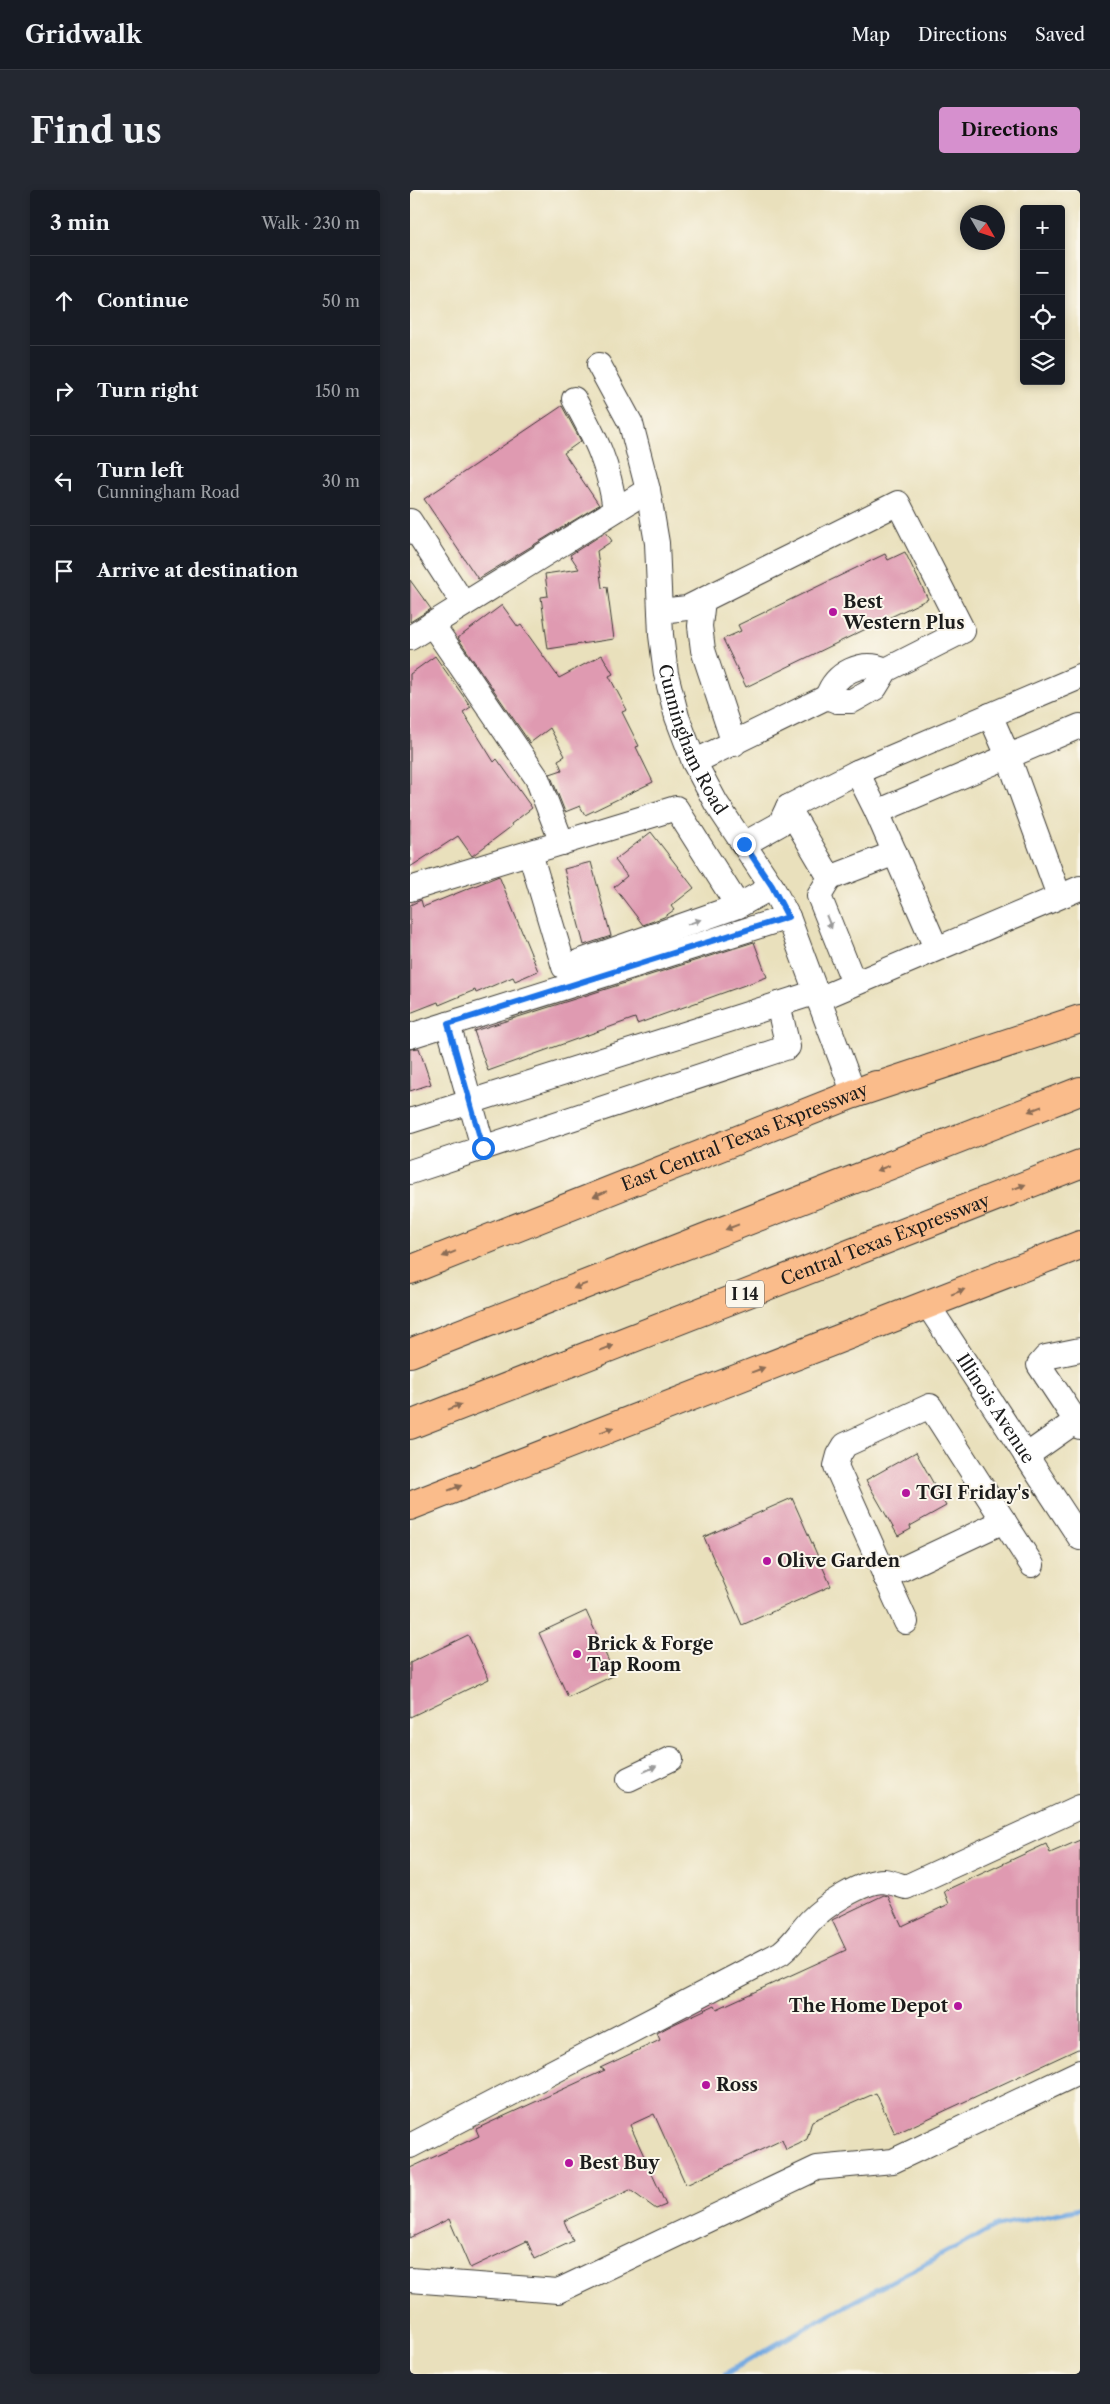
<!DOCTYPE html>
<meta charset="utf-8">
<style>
:root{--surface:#171b24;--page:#242831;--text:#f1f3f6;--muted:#9ea1a6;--line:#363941;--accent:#d690ce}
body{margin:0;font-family:"Libre Caslon Text",serif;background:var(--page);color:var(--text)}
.controls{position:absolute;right:15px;top:15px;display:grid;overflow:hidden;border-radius:5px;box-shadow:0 2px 8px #0003}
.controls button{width:45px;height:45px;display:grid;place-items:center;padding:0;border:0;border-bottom:1px solid var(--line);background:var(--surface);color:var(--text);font:25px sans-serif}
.compass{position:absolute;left:550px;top:15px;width:45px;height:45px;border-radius:50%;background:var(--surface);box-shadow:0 2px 8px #0003;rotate:129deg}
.stop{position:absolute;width:15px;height:15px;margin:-11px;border:4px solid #1a73e8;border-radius:50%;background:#fff}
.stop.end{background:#1a73e8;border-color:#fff;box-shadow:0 1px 5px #0008}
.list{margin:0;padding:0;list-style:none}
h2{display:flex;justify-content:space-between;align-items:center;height:65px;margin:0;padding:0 20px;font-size:21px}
h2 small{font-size:16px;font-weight:400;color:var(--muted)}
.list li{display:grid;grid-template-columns:32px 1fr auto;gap:15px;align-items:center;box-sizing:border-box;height:90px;padding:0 20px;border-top:1px solid var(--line)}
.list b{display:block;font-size:19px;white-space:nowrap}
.list p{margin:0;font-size:16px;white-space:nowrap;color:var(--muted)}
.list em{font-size:16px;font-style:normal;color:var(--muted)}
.icon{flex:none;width:28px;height:28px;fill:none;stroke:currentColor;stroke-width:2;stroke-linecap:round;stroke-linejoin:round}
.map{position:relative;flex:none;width:670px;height:2184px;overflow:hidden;border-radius:5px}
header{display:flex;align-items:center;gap:30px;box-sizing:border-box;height:70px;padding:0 25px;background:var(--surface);border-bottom:1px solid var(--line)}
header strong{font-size:24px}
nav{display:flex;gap:28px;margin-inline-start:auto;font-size:18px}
.intro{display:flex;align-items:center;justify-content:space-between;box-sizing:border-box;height:120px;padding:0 30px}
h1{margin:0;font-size:35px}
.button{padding:12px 22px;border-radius:5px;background:var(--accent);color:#111;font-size:18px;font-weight:700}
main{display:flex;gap:30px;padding:0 30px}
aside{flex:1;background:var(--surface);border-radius:5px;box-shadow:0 2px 8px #0003}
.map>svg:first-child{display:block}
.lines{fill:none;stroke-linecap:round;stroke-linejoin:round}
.stream{stroke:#73a9e1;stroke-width:5}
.building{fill:#df9ab1}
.minor-casing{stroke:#3b3934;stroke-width:26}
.major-casing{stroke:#3b3934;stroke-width:30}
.highway-casing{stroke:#3b3934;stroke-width:30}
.minor{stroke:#fff;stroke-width:24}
.major{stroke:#fabc8b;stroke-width:28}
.highway{stroke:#fabc8b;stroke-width:28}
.oneway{fill:#999}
.oneway2{fill:#8b6c54}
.route{stroke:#1a73e8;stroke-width:6}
.poi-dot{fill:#b5179e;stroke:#fbf7ec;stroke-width:2}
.labels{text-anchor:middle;stroke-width:4;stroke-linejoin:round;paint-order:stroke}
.shield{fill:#fbf7ec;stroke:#5f5e5a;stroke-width:1}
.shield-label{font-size:16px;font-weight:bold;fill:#1c1c1c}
.poi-label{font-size:18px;font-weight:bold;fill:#1c1c1c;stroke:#fbf7ec;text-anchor:start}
.street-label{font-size:18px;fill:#1c1c1c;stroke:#fbf7ec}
</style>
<header>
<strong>Gridwalk</strong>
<nav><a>Map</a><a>Directions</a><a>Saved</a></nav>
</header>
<div class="intro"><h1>Find us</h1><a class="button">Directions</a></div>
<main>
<aside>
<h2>3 min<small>Walk · 230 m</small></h2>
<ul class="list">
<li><svg class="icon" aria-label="ahead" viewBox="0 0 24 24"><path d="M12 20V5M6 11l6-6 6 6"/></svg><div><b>Continue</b></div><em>50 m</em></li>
<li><svg class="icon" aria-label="right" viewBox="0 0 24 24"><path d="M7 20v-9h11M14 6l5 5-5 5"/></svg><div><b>Turn right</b></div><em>150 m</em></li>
<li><svg class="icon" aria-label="left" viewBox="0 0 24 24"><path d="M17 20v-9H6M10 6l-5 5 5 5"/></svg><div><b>Turn left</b><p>Cunningham Road</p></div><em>30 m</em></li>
<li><svg class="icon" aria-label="arrive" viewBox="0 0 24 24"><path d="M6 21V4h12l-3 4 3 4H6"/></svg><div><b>Arrive at destination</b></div></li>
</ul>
</aside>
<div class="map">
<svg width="670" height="2184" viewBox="0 0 670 2184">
<rect width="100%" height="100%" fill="#fbf7ec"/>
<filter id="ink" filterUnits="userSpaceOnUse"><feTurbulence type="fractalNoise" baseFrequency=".02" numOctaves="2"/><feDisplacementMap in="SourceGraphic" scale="10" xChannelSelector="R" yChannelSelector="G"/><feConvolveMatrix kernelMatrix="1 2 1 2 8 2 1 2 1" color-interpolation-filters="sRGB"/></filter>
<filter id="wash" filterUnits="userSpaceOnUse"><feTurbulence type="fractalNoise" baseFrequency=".0096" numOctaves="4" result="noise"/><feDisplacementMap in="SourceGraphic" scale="20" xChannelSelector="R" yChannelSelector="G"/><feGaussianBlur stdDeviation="1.12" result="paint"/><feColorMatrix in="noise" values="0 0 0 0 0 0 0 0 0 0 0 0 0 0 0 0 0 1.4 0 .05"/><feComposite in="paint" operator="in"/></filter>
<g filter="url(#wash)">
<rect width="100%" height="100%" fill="#e9e0bc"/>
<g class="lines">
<path class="stream" d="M315,2184L407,2131L586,2036L670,2019"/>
</g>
<g id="blocks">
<g class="building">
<path d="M152,216L171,251L154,263L189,315L68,389L14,309Z"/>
<path d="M196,342L202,351L187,361L192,398L197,397L204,449L138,459L131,407L138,406L135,384L169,379L160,365Z"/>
<path d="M495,362L518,409L336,497L313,449L331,441L328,435L475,364L478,370Z"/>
<path d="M0,390L21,419L0,432Z"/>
<path d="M92,415L108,437L111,435L149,488L192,465L203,484L199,486L217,520L212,522L229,556L226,557L243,592L175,625L170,616L155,622L140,584L152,580L148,570L155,566L140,538L120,553L48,448Z"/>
<path d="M25,466L61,517L53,522L84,572L87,569L122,618L101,634L102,636L62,666L48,646L0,677V484Z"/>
<path d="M241,642L284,698L261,716L264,720L254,727L233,735L204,697L217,686L205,670Z"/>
<path d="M181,672L201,746L174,755L154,679Z"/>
<path d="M89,686L128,781L105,791L103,787L66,803L65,800L29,815L28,812L0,823V715L11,710L13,717Z"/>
<path d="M344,752L357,787L227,834L225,828L78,881L64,841Z"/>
<path d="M9,858L21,894L0,901V859Z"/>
<path d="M506,1262L536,1316L500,1336L501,1339L488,1346L456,1290Z"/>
<path d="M382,1308L421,1396L332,1435L294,1347Z"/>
<path d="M176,1421L205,1485L158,1507L129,1443Z"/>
<path d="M58,1445L79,1489L0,1527V1473Z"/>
<path d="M670,1650V1858L485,1944L466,1903L402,1931L397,1949L389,1954L376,1960L372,1950L276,1995L244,1924L220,1935L256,2015L246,2019L220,2000L154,2031L163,2051L125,2069L117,2051L60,2078L39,2029L0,2048V1978L69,1946L66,1939L195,1880L190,1878L250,1850L247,1843L262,1835L305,1815L307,1819L436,1760L422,1730L424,1729L474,1705L478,1706L492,1736L539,1714L534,1701L636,1654L640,1663Z"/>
</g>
</g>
</g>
<g filter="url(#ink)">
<use href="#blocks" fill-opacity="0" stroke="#3b3934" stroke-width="1"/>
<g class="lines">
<g class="minor-casing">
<g id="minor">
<path id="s1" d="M189,175L221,234L238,300L247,353L251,445L256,484L267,527L284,572L306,613L362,697L378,727L444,904"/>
<path d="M164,209C186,249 199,274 205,320"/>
<path d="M0,331L53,413"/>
<path d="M293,410L290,436L293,460L324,554"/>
<path d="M250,421L277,418L293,410L488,313L553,441L476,480L465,498L442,511H427L417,507C425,483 452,469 476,480"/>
<path d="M22,434L127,588L152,653"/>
<path d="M0,448L238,300"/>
<path d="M580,525L598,566L649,706"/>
<path d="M284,572L417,507"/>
<path d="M447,582L670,487"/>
<path d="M378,617L420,688L485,663"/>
<path d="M467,622L670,536"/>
<path d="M334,654L370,634L378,617L447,582L467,622L526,758"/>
<path d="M120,663L154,777L328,716L362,697"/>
<path d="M420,688L409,706L444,793"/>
<path d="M0,699L266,618L328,716"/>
<path d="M409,809L670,698"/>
<path d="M38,834L73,957"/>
<path d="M0,846L378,727"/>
<path d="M0,931L407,802"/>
<path d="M0,982L378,857L368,814"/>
<path id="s2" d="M517,1114L670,1348"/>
<path d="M670,1160L636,1167L629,1175L670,1237"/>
<path d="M616,1266L670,1228"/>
<path d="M475,1387L594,1331"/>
<path d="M496,1432L426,1276L429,1265L435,1255L520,1216L622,1375"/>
<path d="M219,1589L261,1569"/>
<path d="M0,1956L371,1763C385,1752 388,1744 400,1731C414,1716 452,1691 474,1691C481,1692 489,1695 496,1697L670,1617"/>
<path d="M0,2090L148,2101L407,1978L483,1971L670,1882"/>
</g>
</g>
<g class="major-casing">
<g id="major">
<path id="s3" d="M0,1080L466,895"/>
<path d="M0,1316L670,1055"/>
</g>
</g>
<g class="highway-casing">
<g id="highway">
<path d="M444,904L670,829"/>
<path d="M0,1163L670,901"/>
<path id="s4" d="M0,1235L670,974"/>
</g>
</g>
<use href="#minor" class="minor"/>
<use href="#major" class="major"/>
<use href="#highway" class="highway"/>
</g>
<defs><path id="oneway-solid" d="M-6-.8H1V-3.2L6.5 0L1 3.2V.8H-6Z" transform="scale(1.25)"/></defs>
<g class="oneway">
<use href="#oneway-solid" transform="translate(284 732) rotate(-20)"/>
<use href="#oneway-solid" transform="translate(419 732) rotate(68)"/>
<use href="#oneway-solid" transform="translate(240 1579) rotate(-25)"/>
</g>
<g class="oneway2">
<use href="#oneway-solid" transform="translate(625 919) rotate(159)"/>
<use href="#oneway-solid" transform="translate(473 978) rotate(159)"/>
<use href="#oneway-solid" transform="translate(609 997) rotate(-21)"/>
<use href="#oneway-solid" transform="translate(190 1004) rotate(158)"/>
<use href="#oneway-solid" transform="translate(322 1037) rotate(159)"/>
<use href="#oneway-solid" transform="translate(39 1064) rotate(158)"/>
<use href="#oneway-solid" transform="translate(170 1096) rotate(159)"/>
<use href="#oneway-solid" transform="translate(548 1102) rotate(-21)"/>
<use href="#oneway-solid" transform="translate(197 1158) rotate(-21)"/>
<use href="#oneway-solid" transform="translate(348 1180) rotate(-21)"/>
<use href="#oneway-solid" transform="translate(45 1217) rotate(-21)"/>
<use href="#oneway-solid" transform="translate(197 1240) rotate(-21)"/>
<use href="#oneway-solid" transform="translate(45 1298) rotate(-21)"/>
</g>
</g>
<g class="lines" filter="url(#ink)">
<path class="route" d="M73,958L38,834L378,727L362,696L334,654"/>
</g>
<g class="poi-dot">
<circle cx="423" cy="422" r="5"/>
<circle cx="496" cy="1303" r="5"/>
<circle cx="357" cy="1371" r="5"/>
<circle cx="167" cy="1464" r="5"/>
<circle cx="548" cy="1816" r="5"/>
<circle cx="296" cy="1895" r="5"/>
<circle cx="159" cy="1973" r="5"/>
</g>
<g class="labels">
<rect class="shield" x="316" y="1090.5" width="38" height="27" rx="4"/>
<g class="shield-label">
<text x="335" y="1110">I 14</text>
</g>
<g class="poi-label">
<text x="433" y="418">Best<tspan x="433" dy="21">Western Plus</tspan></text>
<text x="506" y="1309">TGI Friday's</text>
<text x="367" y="1377">Olive Garden</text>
<text x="177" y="1460">Brick &amp; Forge<tspan x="177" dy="21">Tap Room</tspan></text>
<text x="538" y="1822" text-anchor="end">The Home Depot</text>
<text x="306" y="1901">Ross</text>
<text x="169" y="1979">Best Buy</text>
</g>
<g class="street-label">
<text dy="6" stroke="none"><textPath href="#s1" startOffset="391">Cunningham Road</textPath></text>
<text dy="6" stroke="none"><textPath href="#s3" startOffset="360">East Central Texas Expressway</textPath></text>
<text dy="6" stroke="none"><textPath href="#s4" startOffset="510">Central Texas Expressway</textPath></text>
<text dy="6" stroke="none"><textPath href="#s2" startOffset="125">Illinois Avenue</textPath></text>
</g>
</g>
</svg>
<div class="controls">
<button>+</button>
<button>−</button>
<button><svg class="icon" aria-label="locate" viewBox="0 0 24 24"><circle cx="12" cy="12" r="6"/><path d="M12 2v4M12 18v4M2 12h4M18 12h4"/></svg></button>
<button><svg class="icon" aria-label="layers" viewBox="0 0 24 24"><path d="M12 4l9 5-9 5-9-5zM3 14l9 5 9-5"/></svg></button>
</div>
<svg class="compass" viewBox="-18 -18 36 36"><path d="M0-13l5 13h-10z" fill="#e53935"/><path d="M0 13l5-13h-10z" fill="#9ea1a6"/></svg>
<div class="stop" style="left:73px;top:958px"></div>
<div class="stop end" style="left:334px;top:654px"></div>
</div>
</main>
